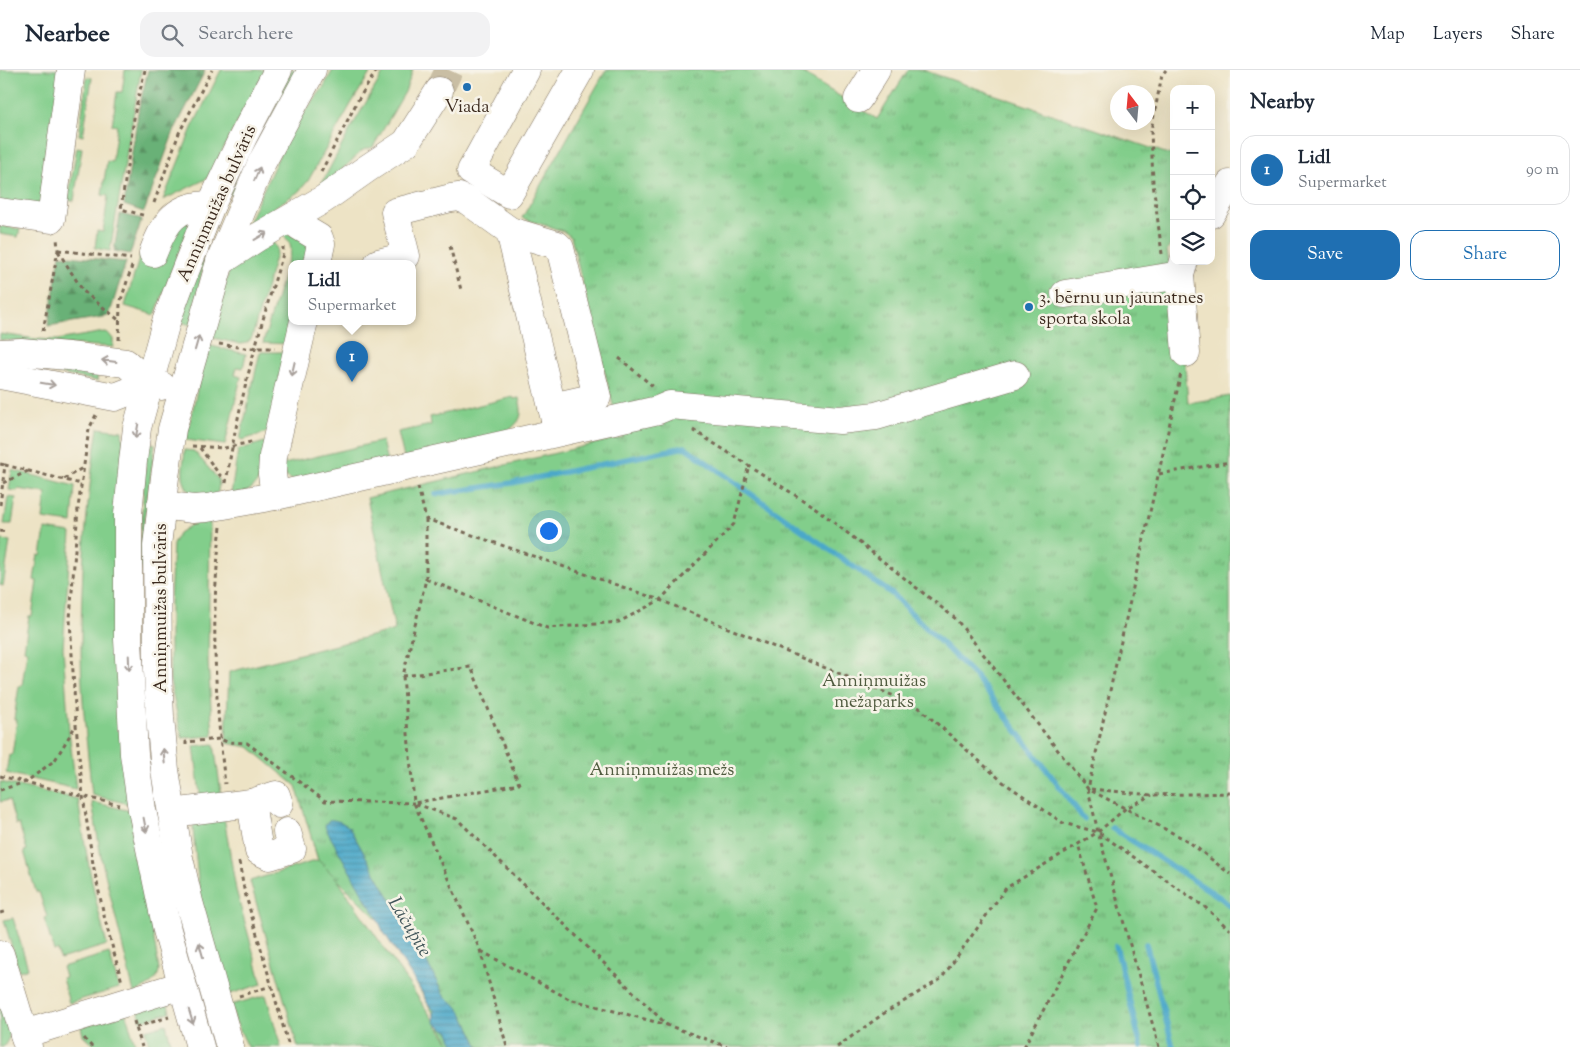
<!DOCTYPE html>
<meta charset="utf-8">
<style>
:root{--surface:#fff;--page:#f2f2f3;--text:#1f2937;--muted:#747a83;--line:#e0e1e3;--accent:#1f6fb2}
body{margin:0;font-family:"Sorts Mill Goudy",serif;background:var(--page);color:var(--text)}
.controls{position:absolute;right:15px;top:15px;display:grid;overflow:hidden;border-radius:10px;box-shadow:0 5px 20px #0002}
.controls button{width:45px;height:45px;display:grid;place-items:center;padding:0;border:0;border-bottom:1px solid var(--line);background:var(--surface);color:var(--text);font:25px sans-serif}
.compass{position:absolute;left:1110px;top:15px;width:45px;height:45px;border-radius:50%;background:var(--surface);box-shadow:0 5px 20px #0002;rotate:344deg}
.you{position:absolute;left:548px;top:460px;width:18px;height:18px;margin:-12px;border:4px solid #fff;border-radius:50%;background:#1a73e8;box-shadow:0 0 0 8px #1a73e833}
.badge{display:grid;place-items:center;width:32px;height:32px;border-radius:50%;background:var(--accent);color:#fff;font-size:16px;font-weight:700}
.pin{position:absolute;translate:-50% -41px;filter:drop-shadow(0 1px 2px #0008)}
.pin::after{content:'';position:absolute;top:26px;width:18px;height:15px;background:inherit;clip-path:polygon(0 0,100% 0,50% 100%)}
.popup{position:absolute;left:288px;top:190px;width:128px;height:65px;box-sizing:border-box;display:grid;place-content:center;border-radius:10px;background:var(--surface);filter:drop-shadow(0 1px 4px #0005);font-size:16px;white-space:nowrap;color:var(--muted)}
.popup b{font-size:19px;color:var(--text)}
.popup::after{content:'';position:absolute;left:50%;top:100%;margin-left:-10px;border:10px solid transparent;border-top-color:var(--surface)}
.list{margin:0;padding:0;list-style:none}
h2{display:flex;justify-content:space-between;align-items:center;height:65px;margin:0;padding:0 20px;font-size:21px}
h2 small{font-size:16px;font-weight:400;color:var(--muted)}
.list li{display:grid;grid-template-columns:32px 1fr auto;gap:15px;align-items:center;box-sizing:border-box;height:70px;margin:0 10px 10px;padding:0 10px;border:1px solid var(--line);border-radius:15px}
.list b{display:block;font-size:19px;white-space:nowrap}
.list p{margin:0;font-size:16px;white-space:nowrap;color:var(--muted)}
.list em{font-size:16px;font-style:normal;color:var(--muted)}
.actions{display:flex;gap:10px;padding:15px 20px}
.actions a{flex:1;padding:11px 0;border:1px solid var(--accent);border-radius:15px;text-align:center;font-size:18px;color:var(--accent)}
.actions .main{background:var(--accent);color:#fff}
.icon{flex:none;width:28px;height:28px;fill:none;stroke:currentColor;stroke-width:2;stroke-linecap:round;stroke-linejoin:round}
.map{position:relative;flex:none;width:1230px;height:977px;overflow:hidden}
header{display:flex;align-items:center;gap:30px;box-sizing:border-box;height:70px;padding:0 25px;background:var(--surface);border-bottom:1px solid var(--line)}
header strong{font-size:24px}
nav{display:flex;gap:28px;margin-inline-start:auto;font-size:18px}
.search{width:350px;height:45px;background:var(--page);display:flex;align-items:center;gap:12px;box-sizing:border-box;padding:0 18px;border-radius:15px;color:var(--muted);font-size:19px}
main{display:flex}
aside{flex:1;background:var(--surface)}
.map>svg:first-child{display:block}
.green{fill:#82ce8b;stroke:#5e7c54}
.forest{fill:url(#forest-firs);stroke:#526e4a}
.park{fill:url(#park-tufts);stroke:#5e7c54}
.water{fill:url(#water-rules);stroke:#436974}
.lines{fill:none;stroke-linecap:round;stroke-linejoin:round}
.stream{stroke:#4ba8c9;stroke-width:5.5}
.minor-tunnel{stroke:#c9bea4;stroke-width:28;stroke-dasharray:28 14;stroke-linecap:butt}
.minor-casing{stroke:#796b58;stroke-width:29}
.path{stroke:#796b58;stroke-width:3;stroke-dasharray:4 4;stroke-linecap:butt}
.minor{stroke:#fff;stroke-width:28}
.oneway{stroke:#a79f9a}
.poi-dot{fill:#1f6fb2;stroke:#f7f3e8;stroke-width:2}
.labels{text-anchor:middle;stroke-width:5;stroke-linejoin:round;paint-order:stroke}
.poi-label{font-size:18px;fill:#3b2a1e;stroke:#f7f3e8}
.street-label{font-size:18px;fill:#3b2a1e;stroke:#f7f3e8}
.park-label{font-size:18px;fill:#505b3f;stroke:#f7f3e8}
.water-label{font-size:19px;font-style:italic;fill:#41565a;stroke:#f7f3e8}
</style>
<header>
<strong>Nearbee</strong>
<div class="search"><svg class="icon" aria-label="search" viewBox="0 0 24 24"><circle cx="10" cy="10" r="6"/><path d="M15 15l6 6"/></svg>Search here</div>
<nav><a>Map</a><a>Layers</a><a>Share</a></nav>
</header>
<main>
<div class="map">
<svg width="1230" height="977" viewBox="0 0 1230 977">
<defs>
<pattern id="forest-firs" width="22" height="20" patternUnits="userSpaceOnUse" patternTransform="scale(1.25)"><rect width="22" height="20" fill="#69b177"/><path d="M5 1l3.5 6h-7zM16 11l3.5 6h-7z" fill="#589061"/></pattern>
<pattern id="park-tufts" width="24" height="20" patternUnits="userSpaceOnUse" patternTransform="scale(1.25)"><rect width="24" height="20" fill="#82ce8b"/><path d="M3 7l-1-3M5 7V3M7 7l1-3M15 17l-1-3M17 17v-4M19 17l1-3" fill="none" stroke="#6ca771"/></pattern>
<pattern id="water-rules" width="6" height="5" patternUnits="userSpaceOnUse" patternTransform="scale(1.25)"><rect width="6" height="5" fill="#4ba8c9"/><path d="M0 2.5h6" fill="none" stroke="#4089a3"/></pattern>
</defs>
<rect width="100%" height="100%" fill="#f7f3e8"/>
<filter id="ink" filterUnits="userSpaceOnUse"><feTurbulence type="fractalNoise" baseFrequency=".02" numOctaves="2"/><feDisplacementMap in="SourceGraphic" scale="10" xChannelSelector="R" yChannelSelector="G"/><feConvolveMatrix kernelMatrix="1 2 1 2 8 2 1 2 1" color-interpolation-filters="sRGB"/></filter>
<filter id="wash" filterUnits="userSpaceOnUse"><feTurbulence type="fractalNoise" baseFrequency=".0096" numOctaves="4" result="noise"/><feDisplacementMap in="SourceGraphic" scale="20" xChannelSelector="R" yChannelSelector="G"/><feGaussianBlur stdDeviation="1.12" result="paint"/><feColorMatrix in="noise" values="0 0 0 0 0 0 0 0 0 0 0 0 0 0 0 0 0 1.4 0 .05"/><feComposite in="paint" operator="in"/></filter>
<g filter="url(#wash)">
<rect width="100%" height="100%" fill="#ede3c5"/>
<g class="green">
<path d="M0,0H64L45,135L0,137Z"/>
<path d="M125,0H141L110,181L95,178L97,161L103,162L108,126L102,125L107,91L112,92L117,56L112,55L117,22H122Z"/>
<path d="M221,0H265L208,108L163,130L192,58Z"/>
<path d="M291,0H299L235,126L229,124Z"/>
<path d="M333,0H372L351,34L308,111L298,122L259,147L263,156L241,168L291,60L323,18Z"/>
<path d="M385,0H413L405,22L373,77L363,80L316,124L351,58Z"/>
<path d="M87,7L92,8L83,66L79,65Z"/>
<path d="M77,77L82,78L74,131L68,130Z"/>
<path d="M192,148L155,245L125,236L140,185L168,160Z"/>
<path d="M0,156L20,159L18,167L0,164Z"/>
<path d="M281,161L310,172L309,193H292L291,274L263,273L291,181L290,174Z"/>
<path d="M271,169L277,179L276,184L252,267C249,272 246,274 240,274L209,267L230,198Z"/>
<path d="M209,175C201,201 197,228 191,255L178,251Z"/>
<path d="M104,262L108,263L113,269V277L0,270V264L37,269L57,270Z"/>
<path d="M207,275L246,284L243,298L237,297L235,305L241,307L225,375L186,370Z"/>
<path d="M260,282H289L270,361L243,370L240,369Z"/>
<path d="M0,292L98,302L97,311Z"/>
<path d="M513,327L514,329L519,328C523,345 522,350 508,361L404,388L398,362L431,355L430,347Z"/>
<path d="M98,358L122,361L123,371L129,734L92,725C87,676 81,627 81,577C81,504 86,431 98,358Z"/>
<path d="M268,371C265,387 264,414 247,421C242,423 235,423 231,424L238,380Z"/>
<path d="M382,371L387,392L292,410L284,405L280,395Z"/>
<path d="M147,372L155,374L144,454L143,474V492L149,520L140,494V472Z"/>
<path d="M185,380L194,381L218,409L219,415L217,426L192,425C179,411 183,398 185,380Z"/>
<path d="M12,400L75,416L72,453L43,449L46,423L18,419L17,421L9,420Z"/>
<path d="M8,427L16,428L12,454H4Z"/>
<path d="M210,449L208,592L213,666L182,668L170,611V533L173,474L179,463L191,455Z"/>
<path d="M45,459L71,463L63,578L69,661L76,719L6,703L9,685H12L17,650L14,649L19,616H22L27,581L24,580L29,546H32L37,511L34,510L38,485L41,486Z"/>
<path d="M2,470L10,471L3,516L0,515V482Z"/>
<path d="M214,674L222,730L201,733L194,676Z"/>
<path d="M0,712L78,729C85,779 94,827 107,875L60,889L57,880L54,881L44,848L47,847L39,822H36L24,781L27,780L19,754L16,755L9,730L0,732Z"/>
<path d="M92,732L131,741C139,794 151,846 159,900C158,913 145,917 134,923L101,787Z"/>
<path d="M223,741L236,820L262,914L227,925L200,829L193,759L194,752Z"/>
<path d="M313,774L452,977H298L250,811L318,790Z"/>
<path d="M13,848L28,898L19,901L4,850Z"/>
<path d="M109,883L119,918L69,933L62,908L65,907L62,897Z"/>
<path d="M0,917C7,937 19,959 3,977H0Z"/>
<path d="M266,925L281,977H248L235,950L231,935Z"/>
<path d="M168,934L170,942L141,951L138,938Z"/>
<path d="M126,944L136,977H96L83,965L81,957Z"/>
<path d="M166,954L172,977H150L145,960Z"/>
</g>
<g class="forest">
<path d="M148,0L205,1L174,61L144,142L124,135L138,42Z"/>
<path d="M120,144L142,149L130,184L114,181Z"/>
<path d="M60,185L126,192L109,246L48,256Z"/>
</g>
<path class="park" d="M606,0H797L877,49L908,0H923L1174,86V169L1167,181L1183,269L1188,333L1230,326V977H452L384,856L318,790L296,716L249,677L226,673L229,602L395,560L367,428L623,367L614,339L571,167L563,161L522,148Z"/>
<path class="water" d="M329,750C335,749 344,753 349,757L431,900L444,926L456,935L463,944L479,977H455L449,962L435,953L434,948V940L428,934L423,924L383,861L375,843L369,835L326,759L325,755Z"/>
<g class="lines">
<g class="stream">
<path d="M436,424L512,413L685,377L892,524L976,607L1084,749"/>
<path d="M1112,758L1221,828L1230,836"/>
<path d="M1146,874L1173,977"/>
<path d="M1116,876L1141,977"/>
</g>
</g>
</g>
<g filter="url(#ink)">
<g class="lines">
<path class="minor-tunnel" d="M439,21L449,0"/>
<g class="minor-casing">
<g id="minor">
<path d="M526,0L471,101L509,124L580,0"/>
<path d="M858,29L876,0"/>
<path d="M0,142L51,149L71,0"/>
<path d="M1211,144L1230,114"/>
<path d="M293,147L299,156L319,168L321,174L317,193"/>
<path d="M510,161L556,354"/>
<path d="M153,183C165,152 175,135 211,135"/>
<path d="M1184,191L1180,205L1186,283"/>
<path d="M220,192L258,167L324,129L368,98L406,73L439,21"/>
<path d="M378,193L406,186L395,142L451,128L459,127L468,131L510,161L557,175L560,178L597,327L552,337"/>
<path d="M1065,224L1180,205"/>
<path d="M0,283L21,282L68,286L126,293L149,314"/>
<path d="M0,305L115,327L149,314L162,316"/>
<path d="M275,426L272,404L273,386L304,251"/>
<path d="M161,435L193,439L207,438L275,426L658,340L670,335L840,350L876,346L1015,305"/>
<path d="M251,733L259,781L270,786L292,779L287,762"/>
<path d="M172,743L251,733L276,725L279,734"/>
<path d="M0,884L28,977"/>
<path d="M24,964L182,915"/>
<path d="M200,977L167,860L142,740L134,684L128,569V444L133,391L137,358L166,252L180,214L211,135L243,67L278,0"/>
<path d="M230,977L189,832L179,788L165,700L160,647L158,601L157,476L165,407L172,359L220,192L262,92L312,0"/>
</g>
</g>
<g class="path">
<path d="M145,0L135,41L121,139L146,146"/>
<path d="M321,102L358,30L377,0"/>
<path d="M154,133L179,63L212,0"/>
<path d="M450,176L461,220"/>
<path d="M58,180L131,189"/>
<path d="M58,181L83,221L120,251"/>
<path d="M1162,184L1153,113L1151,60L1162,5L1166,0"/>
<path d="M43,261L58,180L57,168"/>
<path d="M119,270L120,233L133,193"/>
<path d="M219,274L245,278H275"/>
<path d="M619,288L655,318"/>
<path d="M96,345L89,359L78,438L70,549L76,655L83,726L93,794L105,850L122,912"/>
<path d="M693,360L817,439L956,549L1088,719L1188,771L1230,804"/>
<path d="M192,376L225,378L255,371"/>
<path d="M200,378L219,404L226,412"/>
<path d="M0,394L5,395"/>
<path d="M1159,404L1230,392"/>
<path d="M64,409L84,397"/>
<path d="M3,413L28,401"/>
<path d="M226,413C238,335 259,259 283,184V177"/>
<path d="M418,417L426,449L660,530L916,635L1003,712L1063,753L1098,762L1206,838L1230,860"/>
<path d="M0,435L5,395L81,414"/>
<path d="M426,449V509L403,606L414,733L480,880L507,977"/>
<path d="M221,457C210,542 215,629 225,714"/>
<path d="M0,461L7,462"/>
<path d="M426,509L547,558L619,552L660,530L734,454L749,395"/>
<path d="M403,606L471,597L519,714L414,733L457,749L667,955"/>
<path d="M186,675V672L220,669L227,672L247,673L325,731L414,733"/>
<path d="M0,706L119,735"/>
<path d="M1091,719L1152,725L1230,723"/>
<path d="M0,720L26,712L55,690L76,655"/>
<path d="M239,792L244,819L289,977"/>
<path d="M0,843L7,841"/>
<path d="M481,881L569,929L667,955L728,977"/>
<path d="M239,926L271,916"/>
<path d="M134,951L142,977"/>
<path d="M136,957L169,947"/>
<path d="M84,968L92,977"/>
<path d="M837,977L883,944L941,909L1006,818L1098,762L1126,738L1152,725"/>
<path d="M1024,977L1097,838L1078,774"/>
<path d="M1159,977L1098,762L1088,719L1181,303"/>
</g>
<use href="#minor" class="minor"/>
</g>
<defs><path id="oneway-shaft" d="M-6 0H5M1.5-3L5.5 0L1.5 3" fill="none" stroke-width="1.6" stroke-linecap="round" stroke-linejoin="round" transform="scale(1.25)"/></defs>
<g class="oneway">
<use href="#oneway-shaft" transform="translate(257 104) rotate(-67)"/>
<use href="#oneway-shaft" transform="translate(261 166) rotate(-31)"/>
<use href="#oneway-shaft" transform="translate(197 273) rotate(-74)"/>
<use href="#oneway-shaft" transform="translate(109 291) rotate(-173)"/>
<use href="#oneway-shaft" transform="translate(293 299) rotate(103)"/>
<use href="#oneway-shaft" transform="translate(48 314) rotate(10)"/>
<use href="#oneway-shaft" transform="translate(137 361) rotate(100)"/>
<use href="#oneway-shaft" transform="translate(129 593) rotate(88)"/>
<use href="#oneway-shaft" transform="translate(164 686) rotate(-95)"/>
<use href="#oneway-shaft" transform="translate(145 755) rotate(79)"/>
<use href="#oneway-shaft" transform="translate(201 880) rotate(-106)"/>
<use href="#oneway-shaft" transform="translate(191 947) rotate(73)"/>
</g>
</g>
<g class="poi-dot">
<circle cx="467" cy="17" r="5"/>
<circle cx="1029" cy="237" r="5"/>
</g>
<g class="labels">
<g class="poi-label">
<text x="467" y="42">Viada</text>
<text x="1039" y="233" text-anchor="start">3. bērnu un jaunatnes<tspan x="1039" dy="21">sporta skola</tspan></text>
</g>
<g class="street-label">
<text transform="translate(216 133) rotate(-66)" y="6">Anniņmuižas bulvāris</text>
<text transform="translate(160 538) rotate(-90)" y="6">Anniņmuižas bulvāris</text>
</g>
<g class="park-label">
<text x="874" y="616">Anniņmuižas<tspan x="874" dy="21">mežaparks</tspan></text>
<text x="662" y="705">Anniņmuižas mežs</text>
</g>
<g class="water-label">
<text transform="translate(411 856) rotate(59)" y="7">Lāčupīte</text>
</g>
</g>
</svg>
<div class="controls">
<button>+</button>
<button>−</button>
<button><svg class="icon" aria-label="locate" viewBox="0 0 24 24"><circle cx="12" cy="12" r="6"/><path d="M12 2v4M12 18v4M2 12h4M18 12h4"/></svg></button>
<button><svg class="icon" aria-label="layers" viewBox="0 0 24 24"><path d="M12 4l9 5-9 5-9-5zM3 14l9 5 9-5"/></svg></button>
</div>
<svg class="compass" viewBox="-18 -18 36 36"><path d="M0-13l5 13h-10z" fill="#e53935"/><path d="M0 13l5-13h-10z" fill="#747a83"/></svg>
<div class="you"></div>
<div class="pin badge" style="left:352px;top:312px">1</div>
<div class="popup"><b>Lidl</b>Supermarket</div>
</div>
<aside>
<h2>Nearby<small></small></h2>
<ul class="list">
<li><span class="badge">1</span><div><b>Lidl</b><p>Supermarket</p></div><em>90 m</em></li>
</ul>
<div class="actions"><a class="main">Save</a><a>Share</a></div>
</aside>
</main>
